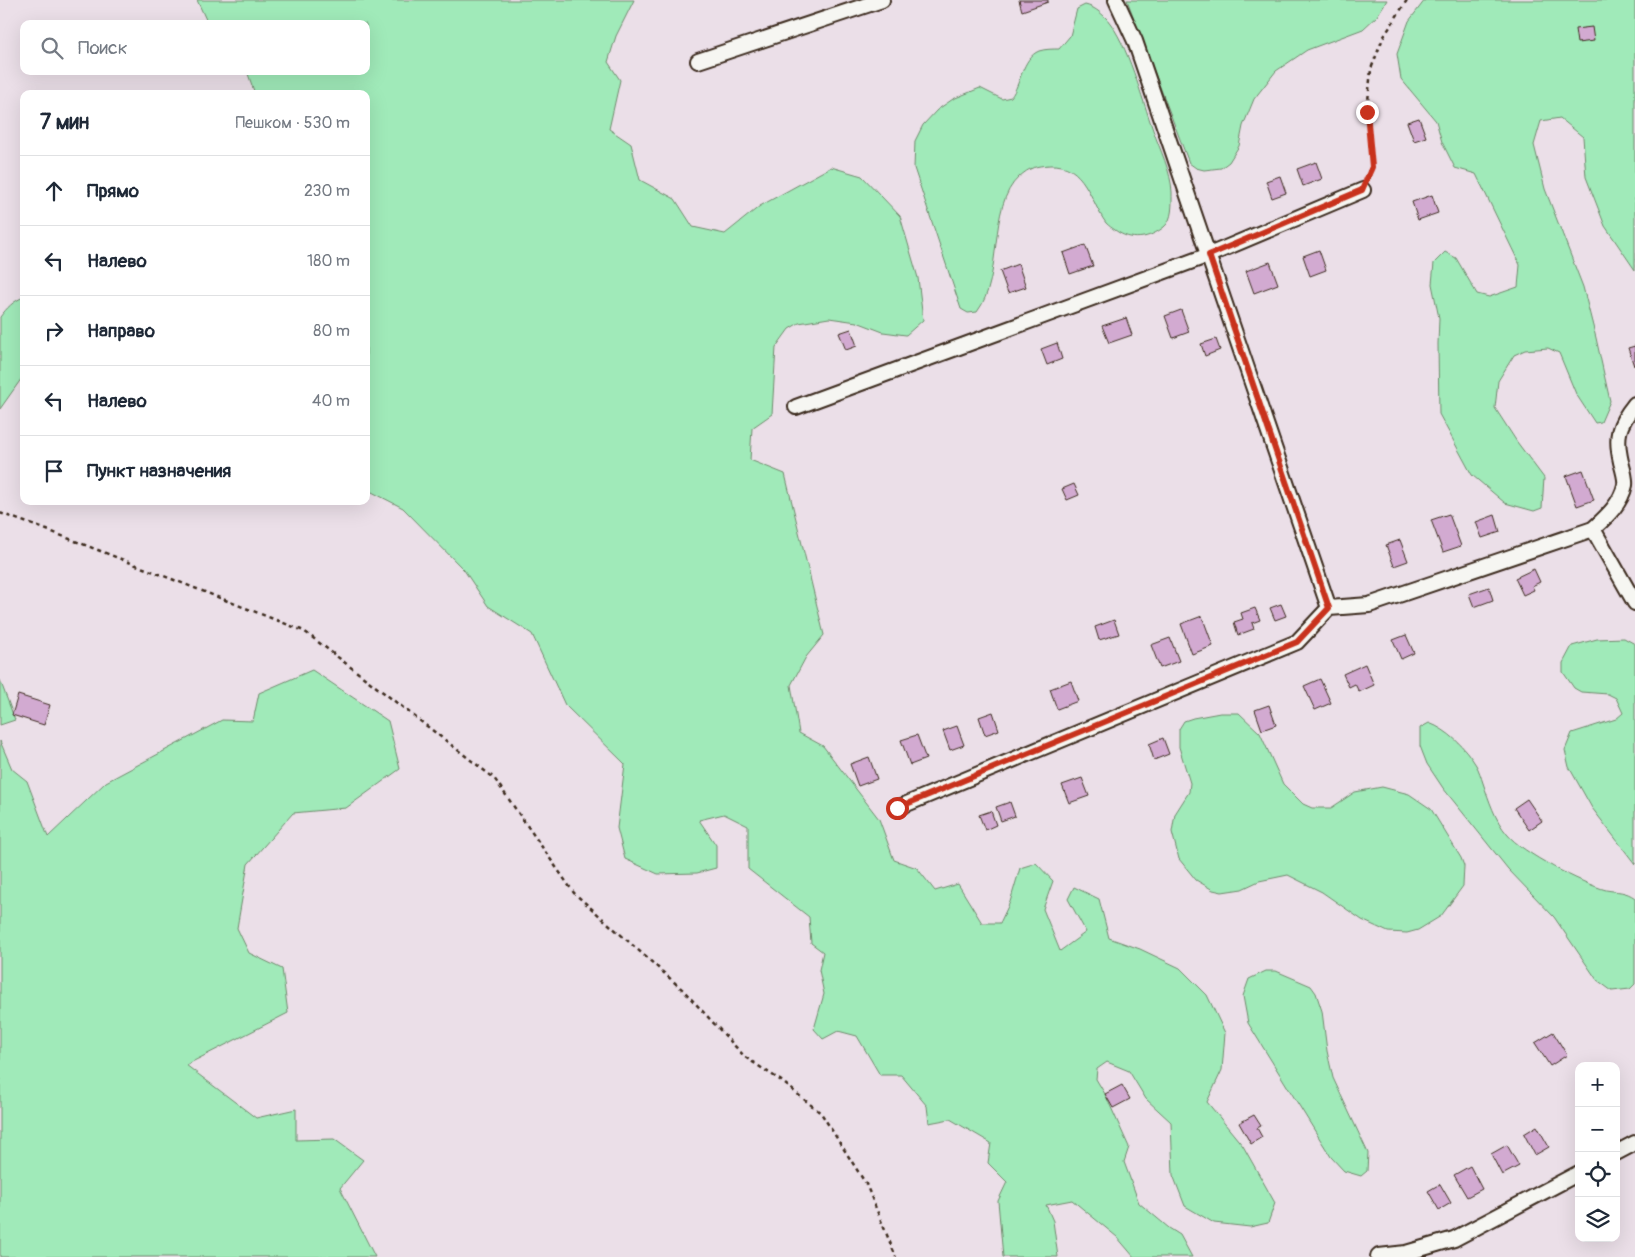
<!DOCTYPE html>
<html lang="ru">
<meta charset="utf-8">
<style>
:root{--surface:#fff;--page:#f2f2f3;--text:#1f2937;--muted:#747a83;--line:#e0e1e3}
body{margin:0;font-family:Pangolin,sans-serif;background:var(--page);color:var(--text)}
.controls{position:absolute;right:15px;bottom:15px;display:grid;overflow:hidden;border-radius:10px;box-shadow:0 5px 20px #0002}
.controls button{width:45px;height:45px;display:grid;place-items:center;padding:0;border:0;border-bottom:1px solid var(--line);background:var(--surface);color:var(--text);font:25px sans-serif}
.stop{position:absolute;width:15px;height:15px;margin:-11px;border:4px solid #c8321e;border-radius:50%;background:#fff}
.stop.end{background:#c8321e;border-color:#fff;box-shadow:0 1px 5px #0008}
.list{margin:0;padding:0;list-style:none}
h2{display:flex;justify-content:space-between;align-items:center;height:65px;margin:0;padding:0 20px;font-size:21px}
h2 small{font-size:16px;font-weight:400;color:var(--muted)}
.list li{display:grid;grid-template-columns:32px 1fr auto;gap:15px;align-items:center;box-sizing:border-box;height:70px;padding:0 20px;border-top:1px solid var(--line)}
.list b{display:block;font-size:19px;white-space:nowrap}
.list em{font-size:16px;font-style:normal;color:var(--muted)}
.icon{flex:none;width:28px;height:28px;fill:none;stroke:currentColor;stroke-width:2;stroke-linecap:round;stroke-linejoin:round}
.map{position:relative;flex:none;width:1635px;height:1257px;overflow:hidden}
.search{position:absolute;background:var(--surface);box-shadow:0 5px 20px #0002;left:20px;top:20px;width:350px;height:55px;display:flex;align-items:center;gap:12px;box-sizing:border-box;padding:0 18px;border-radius:10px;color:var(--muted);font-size:19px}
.panel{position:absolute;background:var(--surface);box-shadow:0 5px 20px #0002;left:20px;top:90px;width:350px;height:415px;border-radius:10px}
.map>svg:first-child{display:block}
.green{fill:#a0eab9;stroke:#6e8a6c}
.building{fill:#d2aad1;stroke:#3b2a1e}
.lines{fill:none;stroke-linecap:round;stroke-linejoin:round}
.minor-casing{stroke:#3b2a1e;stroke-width:18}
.path{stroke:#3b2a1e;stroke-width:2.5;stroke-dasharray:4 4;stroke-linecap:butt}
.minor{stroke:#f6f6f2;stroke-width:14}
.route{stroke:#c8321e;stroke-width:6}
</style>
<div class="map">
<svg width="1635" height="1257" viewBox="0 0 1635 1257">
<rect width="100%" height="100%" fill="#ebdfe8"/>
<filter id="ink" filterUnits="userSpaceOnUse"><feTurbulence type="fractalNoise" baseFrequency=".02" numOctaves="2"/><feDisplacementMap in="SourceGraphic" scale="10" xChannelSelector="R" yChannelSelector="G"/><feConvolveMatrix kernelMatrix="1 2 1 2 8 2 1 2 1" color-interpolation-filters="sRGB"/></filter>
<g filter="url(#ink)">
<g class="green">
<path d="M197,0H634L616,36L608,62L620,80L609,129L631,144L640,180L675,199L693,227L725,234L760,206L831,167L862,176L900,216L918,278L923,320L906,335L883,332L857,322L829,318L799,323L789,329L776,347L772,414L752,428L750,460L785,474L824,635L806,657L791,685L799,733L823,746L879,819L894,860L917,868L935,891L958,884L982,923H1000L1010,902L1020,868L1036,863L1053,881L1043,909L1060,951L1086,932L1068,899L1074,887L1099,899L1109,938L1140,949L1180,968L1207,995L1225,1033L1222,1070L1207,1102L1243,1146L1275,1203L1268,1223L1250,1227L1214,1223L1185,1206L1173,1175L1171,1122L1146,1099L1129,1071L1107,1062L1097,1069L1096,1079L1105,1094L1129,1147L1124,1162L1139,1203L1169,1228L1180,1235L1192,1257H1134L1117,1237L1072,1200L1046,1205L1053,1221L1058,1257H1003L998,1201L1007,1182L988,1163L991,1143L950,1119L929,1123L927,1106L901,1075H880L857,1036L838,1031L823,1039L814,1029L824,994L819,970L823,952L811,943L809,917L748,869V826L724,814L699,820L716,845V868L697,873L658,874L625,859L617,828L625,764L565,705L532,634L488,606L464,570L403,508L366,489V94H255L247,71H366V24H208Z"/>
<path d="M1127,0H1387L1377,16L1363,29L1307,50L1276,71L1254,99L1243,126L1239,146L1229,162L1221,168L1204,170L1196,168L1189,163Z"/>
<path d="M1425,0H1635V270L1605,226L1586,177L1583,137L1560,118L1541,121L1534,145L1545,189L1583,287L1596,338L1610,401L1601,422L1595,423L1576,394L1559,353L1548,348L1525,350L1514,355L1498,381L1495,408L1517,442L1544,478L1542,508L1534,511L1505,503L1472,475L1439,414L1438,344L1439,318L1432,284L1434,263L1445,252L1456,258L1477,294L1489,297L1518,287L1520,265L1476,174L1455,168L1442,142L1436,121L1401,79L1397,54L1409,21Z"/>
<path d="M1085,5C1094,7 1100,12 1107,19C1128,44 1142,99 1153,130C1160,150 1171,171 1172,192C1172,203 1173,220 1164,227C1149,239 1131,242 1115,230C1112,228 1109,226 1106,223C1090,201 1085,163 1050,165C1036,166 1030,167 1019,177C987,206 1004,277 977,312L968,313L961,309L914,168L915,141L923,125L937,110L953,99L980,88L1002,99L1011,97C1021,84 1022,58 1039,51C1045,49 1053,49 1059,49L1070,36L1077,9Z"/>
<path d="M24,297V375L0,409V317C7,308 13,301 24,297Z"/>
<path d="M1624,638L1635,644V864L1592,808L1569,767L1565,750L1572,733L1616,719L1623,713L1616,698L1608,694L1581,692L1574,688L1563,672V663L1572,646L1597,639Z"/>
<path d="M312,670L388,721L400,769L346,808L293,813L248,864L237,928L249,953L282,969L288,1013L186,1065L256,1118L296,1109V1140L334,1139L363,1160L340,1188L375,1257H0V741L12,769L27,781L48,837L106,782L222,720L253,721L259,693Z"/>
<path d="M0,680L15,720L0,725Z"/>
<path d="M1220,713H1239L1260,733L1283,784L1303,804L1312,808H1331L1355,792L1382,787L1409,794L1431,809L1461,858L1464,866L1463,886L1441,916L1418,930L1407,933L1388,932L1362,920L1322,892L1288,875L1259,881L1242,889L1222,892L1213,890L1196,880L1179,859L1172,832L1175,814L1189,792L1190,783L1179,747V729L1184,721L1193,718Z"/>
<path d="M1429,723C1448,730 1465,747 1476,765C1479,770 1481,777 1483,783C1489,800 1495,820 1507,834C1522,853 1583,884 1606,890C1617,892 1626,891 1635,898V984L1630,989L1612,991L1597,980L1554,917L1508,869L1443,788L1427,764L1420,746V728Z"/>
<path d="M1266,971H1276L1311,986L1316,993L1322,1011L1327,1051L1333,1078L1368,1153L1367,1171L1361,1176L1344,1171L1331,1157L1248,1023L1243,996L1249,979Z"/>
</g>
<g class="building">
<path d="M1019,0H1048V2L1022,11Z"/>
<path d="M1592,27L1594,41L1577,43L1575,29Z"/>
<path d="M1419,118L1426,137L1414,141L1407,122Z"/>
<path d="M1316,162L1322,179L1303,186L1297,169Z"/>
<path d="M1280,176L1286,193L1272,198L1266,181Z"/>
<path d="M1432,195L1438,213L1418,220L1412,202Z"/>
<path d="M1085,245L1093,266L1070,274L1063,253Z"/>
<path d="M1319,250L1326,270L1310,276L1303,256Z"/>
<path d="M1270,262L1278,284L1254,293L1246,271Z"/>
<path d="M1018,264L1026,287L1008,293L1000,271Z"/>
<path d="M1181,310L1189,332L1173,338L1165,316Z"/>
<path d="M1126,318L1132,335L1109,343L1102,326Z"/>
<path d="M851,329L857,346L846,350L839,333Z"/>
<path d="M1216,339L1220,350L1205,356L1201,344Z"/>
<path d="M1057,343L1062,359L1047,365L1041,349Z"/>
<path d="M1635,346V365L1634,366L1628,348Z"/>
<path d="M1583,470L1594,500L1577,506L1566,476Z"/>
<path d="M1074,484L1079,495L1067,500L1062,489Z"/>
<path d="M1449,514L1461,546L1443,552L1431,520Z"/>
<path d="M1495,515L1500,532L1482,538L1476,522Z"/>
<path d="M1400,540L1408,561L1394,566L1386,545Z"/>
<path d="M1534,569L1540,582L1532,586L1534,590L1523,595L1515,578Z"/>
<path d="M1489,587L1493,600L1474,607L1469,594Z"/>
<path d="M1281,604L1286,616L1275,620L1270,608Z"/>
<path d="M1255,608L1260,620L1252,623L1254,629L1238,635L1234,622L1243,619L1241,613Z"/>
<path d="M1202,616L1213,646L1192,654L1181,624Z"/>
<path d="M1114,620L1119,634L1099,640L1095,627Z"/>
<path d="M1406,635L1414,653L1401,659L1393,640Z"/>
<path d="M1170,638L1179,661L1160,668L1151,645Z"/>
<path d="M1365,664L1374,685L1359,692L1355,684L1349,687L1343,674Z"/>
<path d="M1320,679L1331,703L1315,710L1304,686Z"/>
<path d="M1071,681L1078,701L1057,709L1050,689Z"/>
<path d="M18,695L50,705L44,725L12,715Z"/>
<path d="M1269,705L1276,725L1262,730L1255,710Z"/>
<path d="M993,712L999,730L985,735L979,717Z"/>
<path d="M957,726L964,745L950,750L943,731Z"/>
<path d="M917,735L926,759L910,765L901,740Z"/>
<path d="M1163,738L1169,754L1154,760L1149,744Z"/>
<path d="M869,757L877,779L858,786L850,764Z"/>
<path d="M1082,778L1089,796L1069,803L1062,785Z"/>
<path d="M1527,799L1542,821L1529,830L1514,808Z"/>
<path d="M1010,802L1015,816L1001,821L996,807Z"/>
<path d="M991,811L996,825L985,830L979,815Z"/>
<path d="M1553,1032L1567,1055L1550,1066L1535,1043Z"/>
<path d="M1122,1085L1130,1099L1113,1108L1105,1094Z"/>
<path d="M1254,1115L1261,1126L1257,1128L1262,1137L1251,1144L1239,1123Z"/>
<path d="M1537,1126L1549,1147L1535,1155L1524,1134Z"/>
<path d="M1507,1145L1519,1166L1502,1175L1491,1154Z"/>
<path d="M1470,1166L1482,1189L1467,1197L1454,1175Z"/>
<path d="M1440,1184L1451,1203L1439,1210L1428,1191Z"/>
</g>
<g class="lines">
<g class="minor-casing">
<g id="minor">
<path d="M1116,0L1135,41L1329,608"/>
<path d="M698,61L882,0"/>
<path d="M796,407L1209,255L1363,190"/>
<path d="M1593,529L1635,603"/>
<path d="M897,808L1297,642L1329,608L1369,605L1593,529C1606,517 1621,504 1625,485C1626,479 1623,469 1621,462C1615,436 1618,425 1635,404"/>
<path d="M1616,1153L1635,1143"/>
<path d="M1378,1257L1379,1256L1406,1253L1454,1239L1579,1173"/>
</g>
</g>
<g class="path">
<path d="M1368,178L1372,167L1367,112L1371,69L1383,38L1407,0"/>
<path d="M0,513L47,530L304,631L494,778L574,893L683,990L745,1057L780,1080L821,1113L866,1184L896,1257"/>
</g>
<use href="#minor" class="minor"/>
</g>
</g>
<g class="lines" filter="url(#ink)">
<path class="route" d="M897,808L1297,642L1329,608L1209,255L1362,190L1372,167L1367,112"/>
</g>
</svg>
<div class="controls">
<button>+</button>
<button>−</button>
<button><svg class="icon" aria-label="locate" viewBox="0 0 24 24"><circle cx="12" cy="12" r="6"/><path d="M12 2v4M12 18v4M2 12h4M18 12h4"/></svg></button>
<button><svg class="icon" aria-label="layers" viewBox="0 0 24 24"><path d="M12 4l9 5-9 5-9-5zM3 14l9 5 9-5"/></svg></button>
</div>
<div class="stop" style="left:897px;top:808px"></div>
<div class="stop end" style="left:1367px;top:112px"></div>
<div class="search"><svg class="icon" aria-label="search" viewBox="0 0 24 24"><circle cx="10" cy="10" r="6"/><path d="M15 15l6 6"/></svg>Поиск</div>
<section class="panel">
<h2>7 мин<small>Пешком · 530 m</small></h2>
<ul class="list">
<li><svg class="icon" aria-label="ahead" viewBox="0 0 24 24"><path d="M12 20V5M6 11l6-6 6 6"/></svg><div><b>Прямо</b></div><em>230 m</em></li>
<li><svg class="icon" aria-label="left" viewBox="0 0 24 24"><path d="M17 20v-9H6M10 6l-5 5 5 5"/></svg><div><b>Налево</b></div><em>180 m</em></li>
<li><svg class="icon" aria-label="right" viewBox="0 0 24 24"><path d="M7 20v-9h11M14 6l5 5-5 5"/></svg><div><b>Направо</b></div><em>80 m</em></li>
<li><svg class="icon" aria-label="left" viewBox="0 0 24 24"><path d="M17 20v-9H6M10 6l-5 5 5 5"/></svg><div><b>Налево</b></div><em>40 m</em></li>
<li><svg class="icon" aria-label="arrive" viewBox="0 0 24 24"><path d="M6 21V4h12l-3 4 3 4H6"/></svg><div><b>Пункт назначения</b></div></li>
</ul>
</section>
</div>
